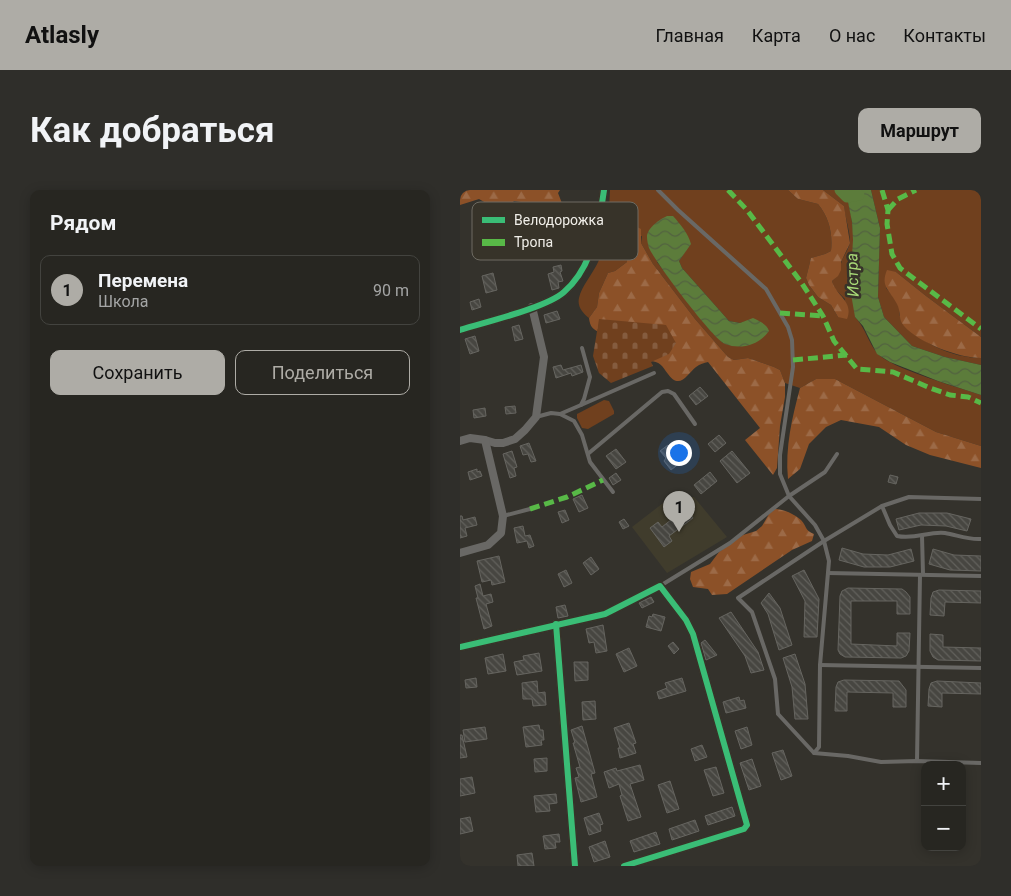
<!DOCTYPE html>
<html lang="ru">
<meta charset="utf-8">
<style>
:root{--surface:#272621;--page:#2f2e2a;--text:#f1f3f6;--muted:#a4a5a5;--line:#43433f;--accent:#aeaca6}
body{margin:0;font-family:Roboto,sans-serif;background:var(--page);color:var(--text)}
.controls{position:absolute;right:15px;bottom:15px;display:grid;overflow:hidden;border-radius:10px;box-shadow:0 2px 12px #0003}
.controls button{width:45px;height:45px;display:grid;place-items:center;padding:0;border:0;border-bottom:1px solid var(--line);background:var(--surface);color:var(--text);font:25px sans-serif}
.you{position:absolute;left:218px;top:262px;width:18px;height:18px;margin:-12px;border:4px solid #fff;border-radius:50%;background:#1a73e8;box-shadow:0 0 0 8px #1a73e833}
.badge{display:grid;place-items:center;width:32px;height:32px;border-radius:50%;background:var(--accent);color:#111;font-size:16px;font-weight:700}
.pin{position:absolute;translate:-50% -41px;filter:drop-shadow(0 1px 2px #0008)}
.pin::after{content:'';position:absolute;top:26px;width:18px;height:15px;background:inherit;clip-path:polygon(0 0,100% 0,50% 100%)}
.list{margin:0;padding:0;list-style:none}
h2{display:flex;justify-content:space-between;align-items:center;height:65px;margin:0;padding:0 20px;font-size:21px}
h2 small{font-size:16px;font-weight:400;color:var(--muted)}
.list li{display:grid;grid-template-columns:32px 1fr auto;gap:15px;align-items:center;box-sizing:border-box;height:70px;margin:0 10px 10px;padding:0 10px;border:1px solid var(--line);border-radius:10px}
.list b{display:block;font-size:19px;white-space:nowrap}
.list p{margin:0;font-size:16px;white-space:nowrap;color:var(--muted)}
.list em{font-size:16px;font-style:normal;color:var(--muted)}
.actions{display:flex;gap:10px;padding:15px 20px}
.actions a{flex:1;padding:11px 0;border:1px solid var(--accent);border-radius:10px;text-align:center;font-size:18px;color:var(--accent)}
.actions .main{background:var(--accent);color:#111}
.map{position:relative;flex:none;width:521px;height:676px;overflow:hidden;border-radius:10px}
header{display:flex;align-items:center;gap:30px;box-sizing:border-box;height:70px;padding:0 25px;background:var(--accent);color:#111}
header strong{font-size:24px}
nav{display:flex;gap:28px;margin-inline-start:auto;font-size:18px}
.intro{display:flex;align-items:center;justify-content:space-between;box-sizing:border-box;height:120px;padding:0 30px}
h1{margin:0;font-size:35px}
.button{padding:12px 22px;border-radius:10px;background:var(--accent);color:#111;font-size:18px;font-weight:700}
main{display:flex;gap:30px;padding:0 30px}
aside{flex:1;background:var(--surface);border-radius:10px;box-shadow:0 2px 12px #0003}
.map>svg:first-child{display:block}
.built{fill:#403c2c}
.green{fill:#70401e;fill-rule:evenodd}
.forest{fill:url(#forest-firs)}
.cemetery{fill:url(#cemetery-stones)}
.water{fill:url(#water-waves)}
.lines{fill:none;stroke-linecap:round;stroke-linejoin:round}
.river{stroke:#5c7c3b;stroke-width:11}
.building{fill:url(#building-back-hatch);stroke:#666560}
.service{stroke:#696865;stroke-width:4}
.minor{stroke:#696865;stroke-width:8}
.quiet{stroke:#58b947;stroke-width:5;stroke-dasharray:10 5;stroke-linecap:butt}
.cycleway-casing{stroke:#373329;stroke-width:9}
.cycleway{stroke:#3abd76;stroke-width:6}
.labels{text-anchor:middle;stroke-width:5;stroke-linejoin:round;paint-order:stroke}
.water-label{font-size:16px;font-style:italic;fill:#a8d977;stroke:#373329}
.key{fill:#373329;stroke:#6e6b62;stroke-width:1}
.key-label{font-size:14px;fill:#f0eee8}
</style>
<header>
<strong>Atlasly</strong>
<nav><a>Главная</a><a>Карта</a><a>О нас</a><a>Контакты</a></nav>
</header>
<div class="intro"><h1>Как добраться</h1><a class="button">Маршрут</a></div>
<main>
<aside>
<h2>Рядом<small></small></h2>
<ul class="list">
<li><span class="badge">1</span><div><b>Перемена</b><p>Школа</p></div><em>90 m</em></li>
</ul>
<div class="actions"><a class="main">Сохранить</a><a>Поделиться</a></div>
</aside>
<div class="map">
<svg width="521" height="676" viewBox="0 0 521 676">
<defs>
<pattern id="forest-firs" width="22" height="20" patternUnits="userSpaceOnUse" patternTransform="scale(1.25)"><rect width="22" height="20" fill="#8c5128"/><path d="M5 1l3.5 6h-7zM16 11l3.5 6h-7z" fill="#9c6a47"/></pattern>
<pattern id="cemetery-stones" width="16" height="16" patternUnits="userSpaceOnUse" patternTransform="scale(1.25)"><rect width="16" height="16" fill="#70401e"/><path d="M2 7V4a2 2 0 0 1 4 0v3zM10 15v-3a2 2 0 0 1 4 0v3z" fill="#855c3f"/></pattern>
<pattern id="water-waves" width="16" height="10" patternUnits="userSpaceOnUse" patternTransform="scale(1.25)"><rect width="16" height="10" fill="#5c7c3b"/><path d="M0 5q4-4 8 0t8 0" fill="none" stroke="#526240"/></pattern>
<pattern id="building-back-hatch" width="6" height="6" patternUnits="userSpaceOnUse" patternTransform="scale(1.25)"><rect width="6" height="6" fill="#474641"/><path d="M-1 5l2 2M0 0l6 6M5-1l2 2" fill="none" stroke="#62615c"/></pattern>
</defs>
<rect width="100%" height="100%" fill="#34322c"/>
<path class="built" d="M220,300L225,307H234L267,347L207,383L172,337Z"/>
<g class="green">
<path d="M150,0H328L338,9L358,14C369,27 373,44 371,61L365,64L351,68L346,88L349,95L358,107L371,115L378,127L385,109L374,98L372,91C381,84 379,79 382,70C385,64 389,58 390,52C390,40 385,28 384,16L363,0H384C398,31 394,93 395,127C406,139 408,152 417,163C429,178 501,198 521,205V256L476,242L375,189H356L340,198L325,193L320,180L314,177L288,168L274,170L268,167L235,129L193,74L181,53L182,46L164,51L167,65V72L155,81L148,83L139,103L137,117L129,128C123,123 117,117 119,108C121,97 134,82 139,70C148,49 149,23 150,0ZM230,54L219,71L222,78L269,131L280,133L287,131L263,153L249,139L197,72Z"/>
<path d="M411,0H521V147L466,106L436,82L426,98C430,103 437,110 439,117C440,121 438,124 441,128C457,152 492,168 521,168V175L485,167L452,156L424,127L418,107L420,38Z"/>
<path d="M144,210L149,211L154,221V224L128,239L122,238L117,228V224Z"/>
</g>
<g class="forest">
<path d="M0,0H100L98,3L103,16L110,25L106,30L83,29L75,26L68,13L54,11L44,21L30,19L26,13L19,9L0,15Z"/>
<path d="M328,0H363L384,16L390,53L381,72V80L378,86L372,91C376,106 394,111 387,129L378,127L371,115L358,107L349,95L346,88L351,68L365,64L371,61C373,44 369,27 358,14L338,9Z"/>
<path d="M175,36L181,39V53L193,74L235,129L268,167L274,170L288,168L314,177L320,180L325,193V207L320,236L317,278L313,285L285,250L300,238L248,172C244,173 240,174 236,177C228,183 220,201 208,184C202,176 200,171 189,171L142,143C133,140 130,137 129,128L137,117L139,103L148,83L155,81L167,72C168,59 160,49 168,37Z"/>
<path d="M427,80L436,82L466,106L521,147V168C499,168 459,153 444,136C438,130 441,121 437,114C430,100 420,97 427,80Z"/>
<path d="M356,189H375L476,242L521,256V278L470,265L446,255L419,237L381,230L366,237L349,254L340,279L328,289C325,257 332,228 340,198Z"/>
<path d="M315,319C324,319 334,324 341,330C347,336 344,340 354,344L352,351L332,360L267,404L252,405L248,399L233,397L230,389L231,382L250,374L259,362L283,345L296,341L302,336L309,324Z"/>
</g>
<path class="cemetery" d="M139,129L206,135L216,153L209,164L191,172L193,176L151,193L139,183L133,166Z"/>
<g class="water">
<path d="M384,0H411L420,38L418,107L424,127L452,156L485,167L521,175V205L478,191L430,172L417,164L403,136L395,127L390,98L393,50L392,32L387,7Z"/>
<path d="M207,26H213C221,35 228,43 231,54L219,71L222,78L269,131L280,133L293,128C299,131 307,134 309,141C299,155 281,160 265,154C252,148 196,73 189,58C188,55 187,50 187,47C187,38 200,29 207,26Z"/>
</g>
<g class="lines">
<path class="river" d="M380,0L387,7L399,5"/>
</g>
<g class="building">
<path d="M101,75L102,81L100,82L103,91L98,92L99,98L92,100L88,84L94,82L93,77Z"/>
<path d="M33,83L37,100L26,103L22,86Z"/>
<path d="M19,109L21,117L12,120L10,112Z"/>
<path d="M97,121L100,129L86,133L84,125Z"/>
<path d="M59,135L63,149L55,151L52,137Z"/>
<path d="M15,146L19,161L10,164L5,149Z"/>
<path d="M101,175L103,180L121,175L123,182L112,186L111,183L96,188L93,177Z"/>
<path d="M240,197L248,206L236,215L229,206Z"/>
<path d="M55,216L56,223L46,224L45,217Z"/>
<path d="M25,218L26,226L14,228L13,220Z"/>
<path d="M259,245L266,253L255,262L248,254Z"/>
<path d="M69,253L76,271L71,272L68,264L63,265L60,256Z"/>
<path d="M208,255L221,272L211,280L204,271L206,268L200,261Z"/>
<path d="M156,259L166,272L156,279L146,266Z"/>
<path d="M52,261L57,277L54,278L56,286L50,288L43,264Z"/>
<path d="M272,261L290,283L277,293L260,271Z"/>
<path d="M17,279V282L20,281L22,286L10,290L8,282Z"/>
<path d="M250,282L257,291L241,304L234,295Z"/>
<path d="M156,283L161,290L153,295L149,288Z"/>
<path d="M430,285L438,287L436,294L428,292Z"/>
<path d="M122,305L128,318L119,322L113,309Z"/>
<path d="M226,318L233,328L209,346L212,351L204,357L190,338L198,332L202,337Z"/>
<path d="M105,320L109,330L102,333L98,322Z"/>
<path d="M459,323H487L511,329L507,341L486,336L461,335L439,340L436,329Z"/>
<path d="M0,326H2L3,330L15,327L17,335L5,338L7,346L0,348Z"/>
<path d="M164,329L169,336L163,339L159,332Z"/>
<path d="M63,336L65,346L70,345L74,356L69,358L67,351L57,353L54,338Z"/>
<path d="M382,358L403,364L428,365L451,359L454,371L430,377H404L379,370Z"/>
<path d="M473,359L494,365L521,366V381L490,380L469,374Z"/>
<path d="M39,366L45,392L32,395L31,390L22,392L17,371Z"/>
<path d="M131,367L139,379L131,385L123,373Z"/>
<path d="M106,380L112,393L104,397L98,384Z"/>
<path d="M344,380L359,409L357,447H344L345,411L332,386Z"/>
<path d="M20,394L23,406L31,404L33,412L26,414L32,436L24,439L16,408H18L15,396Z"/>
<path d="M388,398L442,399L446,402L450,407V424H437V411H391V454L437,456V443H450L449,461L446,466L441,468L385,467L380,464L378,460L380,406L382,401Z"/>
<path d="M479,400L521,401V413L485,412L484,426L470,425L471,408L473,402Z"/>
<path d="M309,403L320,418L332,455L319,460L308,424L301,413Z"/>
<path d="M191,407L194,412L182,418L179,413Z"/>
<path d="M105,415L108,426L98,428L96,417Z"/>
<path d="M271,422L298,462L304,480L291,483L285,466L259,428Z"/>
<path d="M193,424L205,427L201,441L186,437L189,426L192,427Z"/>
<path d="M143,435L147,461L136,463L134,452L129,453L126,439Z"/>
<path d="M470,444L483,445V457L521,458V471L478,470L473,467L470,461Z"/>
<path d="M245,450L257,465L246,470L241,453Z"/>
<path d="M213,452L219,459L214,464L208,456Z"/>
<path d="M169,458L177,476L164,482L156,464Z"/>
<path d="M79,463L82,481L57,485L54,472L64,470L63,466Z"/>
<path d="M43,464L46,481L28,484L25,468Z"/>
<path d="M335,464L345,494L348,529H335L332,497L323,468Z"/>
<path d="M114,472H128V490L115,491Z"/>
<path d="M16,488L17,497L6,498L5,490Z"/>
<path d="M222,488L226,501L199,509L197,502L207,498L205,493Z"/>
<path d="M384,490L439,491L446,500V517H433V503L387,502V521H375L376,497L378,492Z"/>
<path d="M77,491L78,503L85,502L86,515L73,516L72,509H63L62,493Z"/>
<path d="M477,491L521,493V504L482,503V517L468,516L469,499L471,493Z"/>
<path d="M279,507L280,511L284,510L286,518L266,523L263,512Z"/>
<path d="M135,511L136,529L123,530L122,512Z"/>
<path d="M169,533L176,553L173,554L176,563L160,568L158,558H160L154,538Z"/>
<path d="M79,535L80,540H83L84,550H81L82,555L66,557L63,537Z"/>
<path d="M122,536L135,583L131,584L137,607L121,612L115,588L119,587L116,578L120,577L113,553H115L111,540Z"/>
<path d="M25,537L27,549L5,552L3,540Z"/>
<path d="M287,537L292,555L281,559L275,541Z"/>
<path d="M0,545H2L7,567L0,568Z"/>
<path d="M242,555L247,567L235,571L231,559Z"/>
<path d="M323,560L332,586L321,590L312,563Z"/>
<path d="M87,568V581L75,582L74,569Z"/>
<path d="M292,569L301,596L289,600L280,573Z"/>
<path d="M180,575L184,590L170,594L181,627L168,631L160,606L162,605L159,594L149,598L144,582L156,578L157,581Z"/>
<path d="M256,577L264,603L253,606L244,580Z"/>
<path d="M12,587L15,603L0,606V589Z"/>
<path d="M210,591L219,619L207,623L198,595Z"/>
<path d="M96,604L97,613L89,614L90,621L76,622L74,606Z"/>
<path d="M272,617L275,626L248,635L245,626Z"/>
<path d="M139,623L143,634L140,635L141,641L129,645L124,628Z"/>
<path d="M10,627L13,641L0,644V629Z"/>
<path d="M235,630L239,641L212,650L209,639Z"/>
<path d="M196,642L200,654L174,662L170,651Z"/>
<path d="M99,644L100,652H95L96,658L85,659L83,646Z"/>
<path d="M145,651L150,667L134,672L129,657Z"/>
<path d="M72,663L74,676H58L57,665Z"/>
</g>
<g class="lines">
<g class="service">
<path d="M198,0L218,20L306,99L328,137L332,150L333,177L320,265V284L329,306L355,335L364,351L369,371L360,475L359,557L354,563"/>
<path d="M121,215L194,183"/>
<path d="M100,224L121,215L124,209L130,187L122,158"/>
<path d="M76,227L91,223L100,224L114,231L122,245L130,272L153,302"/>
<path d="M129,263L202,202L208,201L214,204L235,234"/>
<path d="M521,309L449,307L422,316L364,351L278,408L292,422L315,489L318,524L354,563L388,566L421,572L457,571L521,573"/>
<path d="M422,316L430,335L437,346C455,350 469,341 485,343C497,345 508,350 521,349"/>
<path d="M43,326L70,319"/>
<path d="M462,346L463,384"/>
<path d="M368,383L521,386"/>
<path d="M200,396L270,353L329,306L365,282L377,264"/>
<path d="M360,475L521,478"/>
<path d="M457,571L460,385"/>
</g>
<g class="minor">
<path d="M0,140C25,132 86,118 104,102C133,77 139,35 144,0"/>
<path d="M25,250L35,253H43L55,249L65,240L76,227L84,167L72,117"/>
<path d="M0,251L10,248L25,250L43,326L41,343L28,355L0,363"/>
<path d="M96,434L115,676"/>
<path d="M0,457L145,424L200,396L226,430L233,444L287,635L284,639L164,676"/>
</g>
<g class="quiet">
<path d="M268,0L287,20L341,92L363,126L374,151L397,179L433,182L470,198L490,205L508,207L521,213"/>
<path d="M422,0L428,20L427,34L432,64L440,78L521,139"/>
<path d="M428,20L438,9L456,0"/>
<path d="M320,123L363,126"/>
<path d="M333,170L387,165"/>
<path d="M70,319L107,307L143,290"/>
</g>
<g class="cycleway-casing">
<g id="cycleway">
<path d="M0,140C25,132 86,118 104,102C133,77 139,35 144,0"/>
<path d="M96,434L115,676"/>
<path d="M0,457L145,424L200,396L226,430L233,444L287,635L284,639L164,676"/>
</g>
</g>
<use href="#cycleway" class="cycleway"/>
</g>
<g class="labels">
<g class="water-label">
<text transform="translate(392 85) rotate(-92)" y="6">Истра</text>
</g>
</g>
<rect x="12" y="12" width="166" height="58" rx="8" class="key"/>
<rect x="22" y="27" width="23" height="6" fill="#3abd76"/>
<rect x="22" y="49" width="23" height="7" fill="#58b947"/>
<g class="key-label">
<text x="54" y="35">Велодорожка</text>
<text x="54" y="57">Тропа</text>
</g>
</svg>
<div class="controls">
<button>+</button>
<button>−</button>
</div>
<div class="you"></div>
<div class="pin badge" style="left:219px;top:342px">1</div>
</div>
</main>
